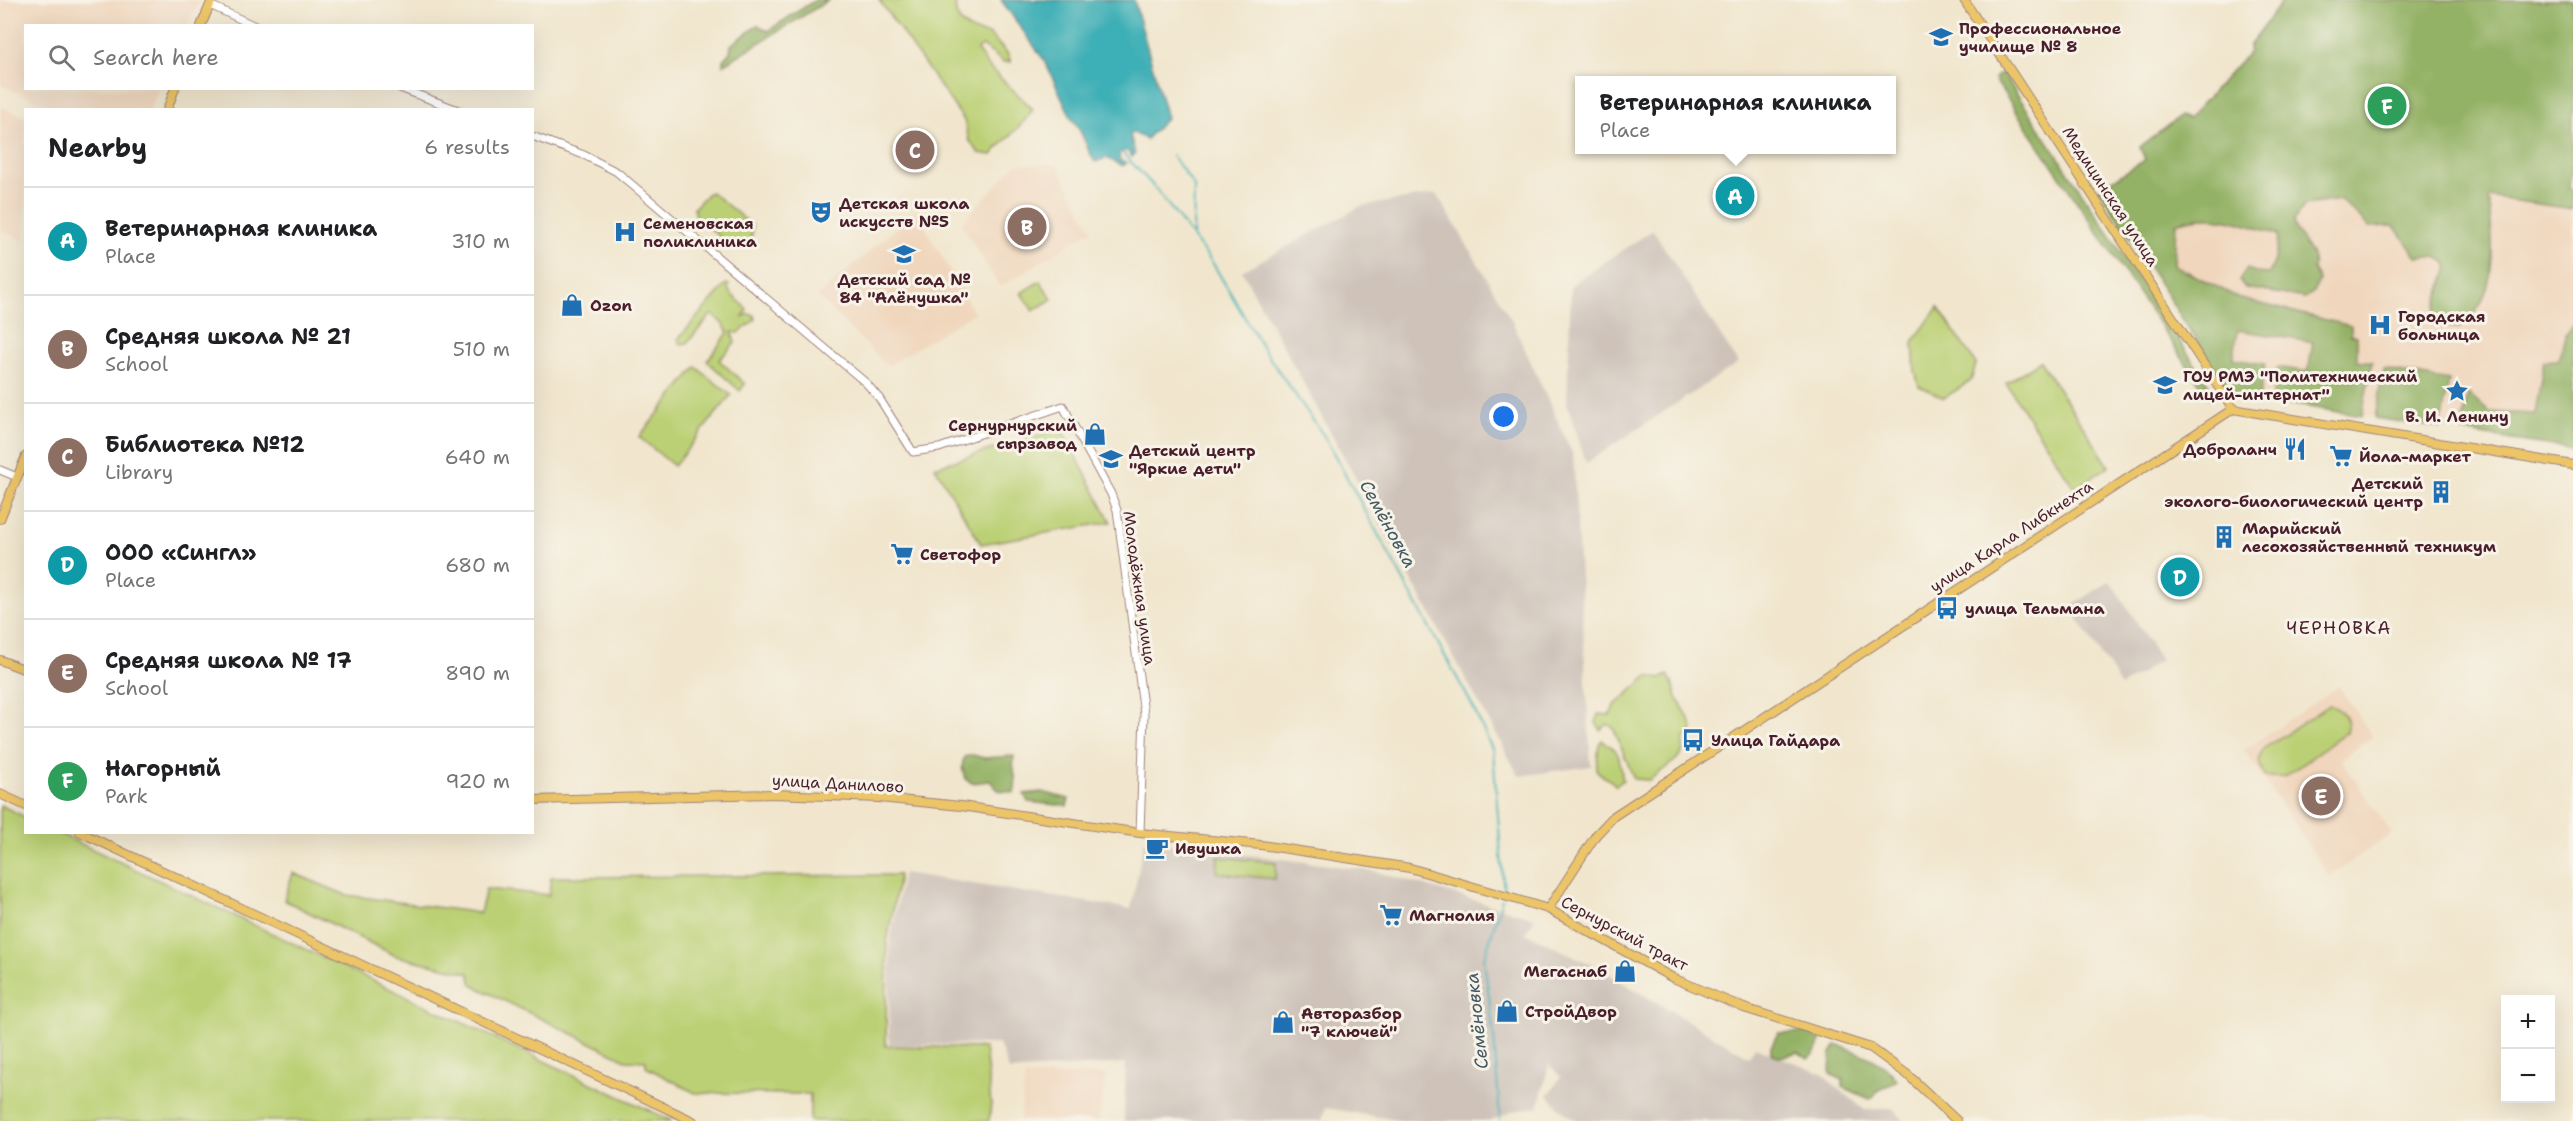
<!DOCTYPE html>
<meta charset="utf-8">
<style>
:root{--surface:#fff;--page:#f2f2f2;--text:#202124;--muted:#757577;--line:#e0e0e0;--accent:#db2777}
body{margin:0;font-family:"Shantell Sans",sans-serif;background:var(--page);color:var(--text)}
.controls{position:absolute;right:18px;bottom:18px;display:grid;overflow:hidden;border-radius:0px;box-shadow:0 6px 24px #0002}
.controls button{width:54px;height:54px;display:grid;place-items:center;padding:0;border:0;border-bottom:2px solid var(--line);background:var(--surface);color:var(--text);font:30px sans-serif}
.you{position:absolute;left:1504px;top:417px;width:21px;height:21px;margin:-15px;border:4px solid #fff;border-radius:50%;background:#1a73e8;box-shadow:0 0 0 9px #1a73e833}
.badge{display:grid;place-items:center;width:39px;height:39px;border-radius:50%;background:var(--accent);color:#fff;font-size:20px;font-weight:700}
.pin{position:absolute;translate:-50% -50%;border:3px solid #fff;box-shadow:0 2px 6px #0006}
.popup{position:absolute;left:1575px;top:76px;width:321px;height:78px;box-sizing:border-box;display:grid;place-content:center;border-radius:0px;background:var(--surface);filter:drop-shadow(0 2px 4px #0005);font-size:20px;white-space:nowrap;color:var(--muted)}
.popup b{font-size:22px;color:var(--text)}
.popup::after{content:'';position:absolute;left:50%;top:100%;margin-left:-12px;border:12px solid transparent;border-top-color:var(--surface)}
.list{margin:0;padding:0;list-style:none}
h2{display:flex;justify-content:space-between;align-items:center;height:78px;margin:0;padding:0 24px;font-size:26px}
h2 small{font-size:20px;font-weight:400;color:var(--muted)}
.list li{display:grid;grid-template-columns:39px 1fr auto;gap:18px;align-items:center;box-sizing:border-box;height:108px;padding:0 24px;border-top:2px solid var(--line)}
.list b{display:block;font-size:22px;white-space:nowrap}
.list p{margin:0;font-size:20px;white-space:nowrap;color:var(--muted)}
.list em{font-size:20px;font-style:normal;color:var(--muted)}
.icon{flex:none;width:33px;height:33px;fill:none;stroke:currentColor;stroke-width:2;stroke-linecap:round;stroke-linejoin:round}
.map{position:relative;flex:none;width:2573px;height:1121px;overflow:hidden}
.search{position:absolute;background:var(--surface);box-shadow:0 6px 24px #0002;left:24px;top:24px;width:510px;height:66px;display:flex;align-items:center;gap:15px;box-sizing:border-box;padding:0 21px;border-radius:0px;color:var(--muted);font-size:22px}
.panel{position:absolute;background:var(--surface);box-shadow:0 6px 24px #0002;left:24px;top:108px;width:510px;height:726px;border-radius:0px}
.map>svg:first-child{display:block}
.built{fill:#f0d6bc}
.industrial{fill:#cec2b9}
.green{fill:#bbd074;stroke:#827850;stroke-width:1.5}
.forest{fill:#94b266;stroke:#6f6848;stroke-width:1.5}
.water{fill:#3eafb6;stroke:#446770;stroke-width:1.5}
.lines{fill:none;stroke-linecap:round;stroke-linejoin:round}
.stream{stroke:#3eafb6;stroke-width:2}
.minor-casing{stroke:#9e827c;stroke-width:9}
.major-casing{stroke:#9e827c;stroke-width:10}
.minor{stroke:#fff;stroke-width:7}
.major{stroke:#ecc569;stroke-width:8}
.labels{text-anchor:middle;stroke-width:6;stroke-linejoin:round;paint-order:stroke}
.poi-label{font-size:16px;font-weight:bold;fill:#4a1f2b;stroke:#f7f3e8;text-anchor:start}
.street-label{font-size:16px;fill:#4a1f2b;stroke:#f7f3e8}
.water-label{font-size:18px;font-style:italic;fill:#455963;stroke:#f7f3e8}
.neighbourhood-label{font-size:18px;letter-spacing:1.5px;fill:#4a1f2b;stroke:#f7f3e8}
</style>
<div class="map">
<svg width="2573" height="1121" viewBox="0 0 2573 1121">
<rect width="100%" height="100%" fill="#f7f3e8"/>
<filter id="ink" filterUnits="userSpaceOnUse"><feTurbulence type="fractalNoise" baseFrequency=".0167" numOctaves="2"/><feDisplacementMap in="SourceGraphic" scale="12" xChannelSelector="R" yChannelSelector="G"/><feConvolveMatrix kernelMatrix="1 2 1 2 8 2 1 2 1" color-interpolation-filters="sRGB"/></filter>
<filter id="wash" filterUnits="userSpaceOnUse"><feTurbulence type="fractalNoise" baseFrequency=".008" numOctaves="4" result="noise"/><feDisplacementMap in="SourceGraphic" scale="24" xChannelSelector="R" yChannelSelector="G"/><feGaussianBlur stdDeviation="1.35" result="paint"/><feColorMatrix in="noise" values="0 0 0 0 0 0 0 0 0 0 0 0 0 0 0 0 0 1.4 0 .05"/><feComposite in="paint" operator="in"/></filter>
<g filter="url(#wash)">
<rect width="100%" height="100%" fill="#f1e6cd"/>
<g class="built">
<path d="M0,0H200L187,25L26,26V88L159,89L149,110L58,109L0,85Z"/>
<path d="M0,106L25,117V241L0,230Z"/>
<path d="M1015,164H1057L1092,230L1000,287L961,224Z"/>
<path d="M2324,173L2573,209V449L2232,395L2098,189Z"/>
<path d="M916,211L974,313L887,366L818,296Z"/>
<path d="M2339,686L2373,737L2341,759L2392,834L2329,876L2244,750Z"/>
<path d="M1106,1074L1099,1121H1020L1025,1076Z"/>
</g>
<g class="industrial">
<path d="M1437,194L1512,321L1573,455L1591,766L1519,776L1242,271L1361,206Z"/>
<path d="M1653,230L1738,363L1586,463L1567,403L1571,285Z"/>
<path d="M2110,581L2161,660L2121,686L2070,607Z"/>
<path d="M1144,841L1374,871L1535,918L1525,933L1593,965L1749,1057L1755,1047L1820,1073L1865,1110L1892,1108L1905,1121H1578L1561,1110L1548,1095L1561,1077L1549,1065L1538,1107L1514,1111L1490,1121H1403L1325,1108L1322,1121H1124L1126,1063L1009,1071L999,1044L889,1045L890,942L903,873L1131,909Z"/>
</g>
<g class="green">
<path d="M879,0H956C952,21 968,33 989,34L1007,53L1011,62H1003L983,46L977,50L988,66L1033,109C1023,127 1005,138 992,155L979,153L969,140L964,120Z"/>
<path d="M711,192L752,225V235L744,246L733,248L696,217L694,208L707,194Z"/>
<path d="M1040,281L1052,299L1033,311L1021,293Z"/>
<path d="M726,284L729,285L728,289C733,299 742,301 747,310L743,317L748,314L754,315L755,320L738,333L732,332L735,343L719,360L745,384L740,391L707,361L728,333L724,325L712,314L687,343L681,344L678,339Z"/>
<path d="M1938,307L1976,364L1971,381L1944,398L1919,386L1915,371L1913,342Z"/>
<path d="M2040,361L2109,466L2075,489L2006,383Z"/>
<path d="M696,367L731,395L674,466L639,437Z"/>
<path d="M1061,428L1111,522L981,544L935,467Z"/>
<path d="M1668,675C1674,684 1675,694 1680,703C1686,713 1690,718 1693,730L1684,739L1683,752L1676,760L1649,780L1634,779L1614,729L1608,724L1600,730L1596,723L1598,714L1610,715L1614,706L1648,676L1660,679Z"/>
<path d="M2329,705C2341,709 2351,718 2347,732L2284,777H2266C2259,767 2257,761 2263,749Z"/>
<path d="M1602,740C1606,745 1611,745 1615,750C1622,758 1620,770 1623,780L1616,786C1610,778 1602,778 1596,769L1599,744Z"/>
<path d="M0,805L25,817L26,832L58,833L672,1121H0Z"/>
<path d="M1218,857L1276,862L1275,879L1217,873Z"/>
<path d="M293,873L346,895L480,913L486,889L549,895L551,877L899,875L887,942L886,1046L985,1048L991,1104L989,1121H810V1094L695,1093L646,1067V1061L626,1060L472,985L469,973L396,956L284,900Z"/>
</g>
<g class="forest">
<path d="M815,0H829L723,65V60L730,52L731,45L758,25L768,31Z"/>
<path d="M2283,0H2573V158L2569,189L2573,190V209L2488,197C2494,239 2500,301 2459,328L2434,325L2432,320L2448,266C2440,254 2430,257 2417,257L2394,226L2369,227L2341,200L2305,205L2293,221C2296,240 2317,249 2313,270L2319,280L2314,292L2305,298L2245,288L2239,280L2247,268L2255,273L2269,274L2275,260L2278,235C2243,223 2212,211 2176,223L2174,265L2241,299L2351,326V335L2357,336V360L2372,362L2362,416L2272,401L2278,367L2308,372L2313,342L2238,330L2233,359L2265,364L2259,399L2232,395L2098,189L2145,160L2140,147L2180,116L2188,119L2249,52V46Z"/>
<path d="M2003,73L2214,393V399L2209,398L1995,80L1997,75Z"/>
<path d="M2573,321V449L2461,432L2468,393L2489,412L2535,414L2544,361L2558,360L2566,333Z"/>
<path d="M2383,369L2449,381L2440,428L2375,418Z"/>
<path d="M973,755L984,758L1014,756C1011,770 1019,779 1014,793L998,790L990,781L972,783L965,779L962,767L964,757Z"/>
<path d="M1042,792L1069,799L1067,806L1028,802L1024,794Z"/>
<path d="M1808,1032L1820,1039C1821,1048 1815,1052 1808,1059L1798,1052L1780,1057L1771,1053V1047L1778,1033Z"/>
<path d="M1836,1045C1856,1051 1887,1062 1897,1080L1878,1091L1870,1099L1843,1087V1080L1830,1074L1831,1053Z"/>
</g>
<path class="water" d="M1001,0H1134L1167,118L1146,139L1134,133L1130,134L1135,154L1132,157L1129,151H1123L1119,154L1120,161L1127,163L1123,166L1106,158L1095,162C1085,148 1084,132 1072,119L1044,60Z"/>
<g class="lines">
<g class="stream">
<path d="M1121,151L1156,189L1212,262L1264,350L1324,436L1472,705L1493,751L1504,894"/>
<path d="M1172,155L1194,186L1193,238"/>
<path d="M1500,1121L1494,1036L1484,959L1502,899"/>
</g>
</g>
</g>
<g filter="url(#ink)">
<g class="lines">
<g class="minor-casing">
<g id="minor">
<path d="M210,5L255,26"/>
<path d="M400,88L458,110"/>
<path d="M532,136L584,155L617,172L866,383L879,398L913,452L939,448L1063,406L1111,494L1117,510L1144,714L1140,833"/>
<path d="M0,470L17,477"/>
</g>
</g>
<g class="major-casing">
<g id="major">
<path d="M1964,0L2233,409"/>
<path d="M201,26L212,0"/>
<path d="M167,110L175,88"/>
<path d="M0,519L26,456"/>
<path d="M0,660L26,670"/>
<path d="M0,794L26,806"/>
<path d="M532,800L773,794L879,798L961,806L1140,833L1261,845L1410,868L1548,909L1673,978L1744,1008L1871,1048L1908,1075L1957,1121"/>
<path d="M80,832L693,1121"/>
<path d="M1548,909L1596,835L1614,816L2233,409L2573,465"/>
</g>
</g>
<use href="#minor" class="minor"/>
<use href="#major" class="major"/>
</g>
</g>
<defs>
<g id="university-bare" transform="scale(1.8)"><path d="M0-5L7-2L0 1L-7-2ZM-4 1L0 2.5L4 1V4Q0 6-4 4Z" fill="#1f6fb2" stroke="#f7f3e8" stroke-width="2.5" paint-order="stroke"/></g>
<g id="theatre-bare" transform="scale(1.8)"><path d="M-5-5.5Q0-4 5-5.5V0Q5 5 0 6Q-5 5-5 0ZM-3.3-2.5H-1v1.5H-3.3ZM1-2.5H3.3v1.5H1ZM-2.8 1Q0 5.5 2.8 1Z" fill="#1f6fb2" stroke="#f7f3e8" stroke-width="2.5" paint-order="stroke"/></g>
<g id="hospital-bare" transform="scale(1.8)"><path d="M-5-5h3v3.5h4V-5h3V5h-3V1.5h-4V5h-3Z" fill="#1f6fb2" stroke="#f7f3e8" stroke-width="2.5" paint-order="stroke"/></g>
<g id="school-bare" transform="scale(1.8)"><path d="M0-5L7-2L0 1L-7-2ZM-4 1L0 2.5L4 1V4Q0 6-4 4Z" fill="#1f6fb2" stroke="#f7f3e8" stroke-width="2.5" paint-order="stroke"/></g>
<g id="shop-bare" transform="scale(1.8)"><path d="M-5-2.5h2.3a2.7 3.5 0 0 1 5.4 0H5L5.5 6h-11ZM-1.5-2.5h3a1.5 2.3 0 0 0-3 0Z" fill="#1f6fb2" stroke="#f7f3e8" stroke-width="2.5" paint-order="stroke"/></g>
<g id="sight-bare" transform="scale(1.8)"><path d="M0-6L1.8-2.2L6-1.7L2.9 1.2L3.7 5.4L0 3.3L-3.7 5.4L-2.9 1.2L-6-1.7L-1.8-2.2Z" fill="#1f6fb2" stroke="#f7f3e8" stroke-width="2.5" paint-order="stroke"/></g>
<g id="restaurant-bare" transform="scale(1.8)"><path d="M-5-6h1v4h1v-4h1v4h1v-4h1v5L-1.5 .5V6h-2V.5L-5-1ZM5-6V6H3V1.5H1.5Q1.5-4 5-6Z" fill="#1f6fb2" stroke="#f7f3e8" stroke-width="2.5" paint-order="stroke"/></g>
<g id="supermarket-bare" transform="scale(1.8)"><path d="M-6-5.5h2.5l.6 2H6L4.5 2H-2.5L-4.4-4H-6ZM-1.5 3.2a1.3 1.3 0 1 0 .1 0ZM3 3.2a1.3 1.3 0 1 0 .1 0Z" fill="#1f6fb2" stroke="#f7f3e8" stroke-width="2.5" paint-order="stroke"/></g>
<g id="building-bare" transform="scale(1.8)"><path d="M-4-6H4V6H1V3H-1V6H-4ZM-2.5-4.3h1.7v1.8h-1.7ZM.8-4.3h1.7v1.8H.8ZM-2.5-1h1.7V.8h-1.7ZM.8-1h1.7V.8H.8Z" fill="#1f6fb2" stroke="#f7f3e8" stroke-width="2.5" paint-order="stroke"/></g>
<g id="bus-bare" transform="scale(1.8)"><path d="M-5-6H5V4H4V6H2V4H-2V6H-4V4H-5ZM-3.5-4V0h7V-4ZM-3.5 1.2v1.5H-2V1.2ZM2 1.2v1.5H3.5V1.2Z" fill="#1f6fb2" stroke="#f7f3e8" stroke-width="2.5" paint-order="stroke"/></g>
<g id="cafe-bare" transform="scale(1.8)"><path d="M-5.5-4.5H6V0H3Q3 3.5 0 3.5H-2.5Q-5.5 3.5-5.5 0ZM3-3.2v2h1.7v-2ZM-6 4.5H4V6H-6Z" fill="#1f6fb2" stroke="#f7f3e8" stroke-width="2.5" paint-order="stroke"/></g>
</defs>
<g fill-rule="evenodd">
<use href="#university-bare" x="1941" y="37"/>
<use href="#theatre-bare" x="821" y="212"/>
<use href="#hospital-bare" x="625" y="232"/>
<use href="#school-bare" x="904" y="254"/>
<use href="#shop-bare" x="572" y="305"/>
<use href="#hospital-bare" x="2380" y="325"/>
<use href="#school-bare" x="2165" y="385"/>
<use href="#sight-bare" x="2457" y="391"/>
<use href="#shop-bare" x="1095" y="434"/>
<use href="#restaurant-bare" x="2295" y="449"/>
<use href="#supermarket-bare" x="2341" y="456"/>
<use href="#school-bare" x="1111" y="459"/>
<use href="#building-bare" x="2441" y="492"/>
<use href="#building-bare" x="2224" y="537"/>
<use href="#supermarket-bare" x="902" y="554"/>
<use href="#bus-bare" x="1947" y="608"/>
<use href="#bus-bare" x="1693" y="740"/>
<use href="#cafe-bare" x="1157" y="848"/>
<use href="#supermarket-bare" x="1391" y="915"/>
<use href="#shop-bare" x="1625" y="971"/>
<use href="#shop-bare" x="1507" y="1011"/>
<use href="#shop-bare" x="1283" y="1022"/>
</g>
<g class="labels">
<g class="poi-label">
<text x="1959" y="34">Профессиональное<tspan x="1959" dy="18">училище № 8</tspan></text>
<text x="839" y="209">Детская школа<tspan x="839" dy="18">искусств №5</tspan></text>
<text x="643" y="229">Семеновская<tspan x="643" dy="18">поликлиника</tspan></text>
<text x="904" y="285" text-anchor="middle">Детский сад №<tspan x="904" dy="18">84 "Алёнушка"</tspan></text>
<text x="590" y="311">Ozon</text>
<text x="2398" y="322">Городская<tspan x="2398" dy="18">больница</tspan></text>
<text x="2183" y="382">ГОУ РМЭ "Политехнический<tspan x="2183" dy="18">лицей-интернат"</tspan></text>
<text x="2457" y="422" text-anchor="middle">В. И. Ленину</text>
<text x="1077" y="431" text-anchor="end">Сернурнурский<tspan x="1077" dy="18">сырзавод</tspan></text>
<text x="2277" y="455" text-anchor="end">Доброланч</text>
<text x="1129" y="456">Детский центр<tspan x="1129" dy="18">"Яркие дети"</tspan></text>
<text x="2359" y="462">Йола-маркет</text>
<text x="2423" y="489" text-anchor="end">Детский<tspan x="2423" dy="18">эколого-биологический центр</tspan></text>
<text x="2242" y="534">Марийский<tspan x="2242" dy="18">лесохозяйственный техникум</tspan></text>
<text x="920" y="560">Светофор</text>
<text x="1965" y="614">улица Тельмана</text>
<text x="1711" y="746">Улица Гайдара</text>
<text x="1175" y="854">Ивушка</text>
<text x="1409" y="921">Магнолия</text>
<text x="1607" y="977" text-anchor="end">Мегаснаб</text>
<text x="1525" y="1017">СтройДвор</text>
<text x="1301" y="1019">Авторазбор<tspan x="1301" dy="18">"7 ключей"</tspan></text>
</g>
<g class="street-label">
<text transform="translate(2111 196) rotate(57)" y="6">Медицинская улица</text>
<text transform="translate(2011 536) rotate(-33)" y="6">улица Карла Либкнехта</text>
<text transform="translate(1140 588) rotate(82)" y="6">Молодёжная улица</text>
<text transform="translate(838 783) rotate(3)" y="6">улица Данилово</text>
<text transform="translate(1625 933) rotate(28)" y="6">Сернурский тракт</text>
</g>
<g class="water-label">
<text transform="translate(1388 524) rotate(61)" y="6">Семёновка</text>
<text transform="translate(1477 1021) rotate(-96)" y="6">Семёновка</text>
</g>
<g class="neighbourhood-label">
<text x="2339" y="634">ЧЕРНОВКА</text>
</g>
</g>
</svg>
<div class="controls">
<button>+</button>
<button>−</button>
</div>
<div class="you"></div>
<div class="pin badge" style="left:1735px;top:196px;background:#0f9aa8">A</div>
<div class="popup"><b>Ветеринарная клиника</b>Place</div>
<div class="pin badge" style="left:1027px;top:227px;background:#8d6e63">B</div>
<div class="pin badge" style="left:915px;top:150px;background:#8d6e63">C</div>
<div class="pin badge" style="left:2180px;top:577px;background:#0f9aa8">D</div>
<div class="pin badge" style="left:2321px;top:796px;background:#8d6e63">E</div>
<div class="pin badge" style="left:2387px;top:106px;background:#2e9e5b">F</div>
<div class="search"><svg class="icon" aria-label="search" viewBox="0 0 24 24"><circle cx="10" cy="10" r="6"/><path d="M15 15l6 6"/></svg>Search here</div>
<section class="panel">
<h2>Nearby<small>6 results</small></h2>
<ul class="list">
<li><span class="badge" style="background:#0f9aa8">A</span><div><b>Ветеринарная клиника</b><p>Place</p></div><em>310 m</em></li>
<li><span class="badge" style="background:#8d6e63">B</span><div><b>Средняя школа № 21</b><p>School</p></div><em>510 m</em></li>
<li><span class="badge" style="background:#8d6e63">C</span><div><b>Библиотека №12</b><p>Library</p></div><em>640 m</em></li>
<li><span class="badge" style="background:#0f9aa8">D</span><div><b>ООО «Сингл»</b><p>Place</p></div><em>680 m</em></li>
<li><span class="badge" style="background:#8d6e63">E</span><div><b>Средняя школа № 17</b><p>School</p></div><em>890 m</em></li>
<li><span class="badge" style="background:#2e9e5b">F</span><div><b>Нагорный</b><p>Park</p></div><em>920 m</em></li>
</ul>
</section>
</div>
